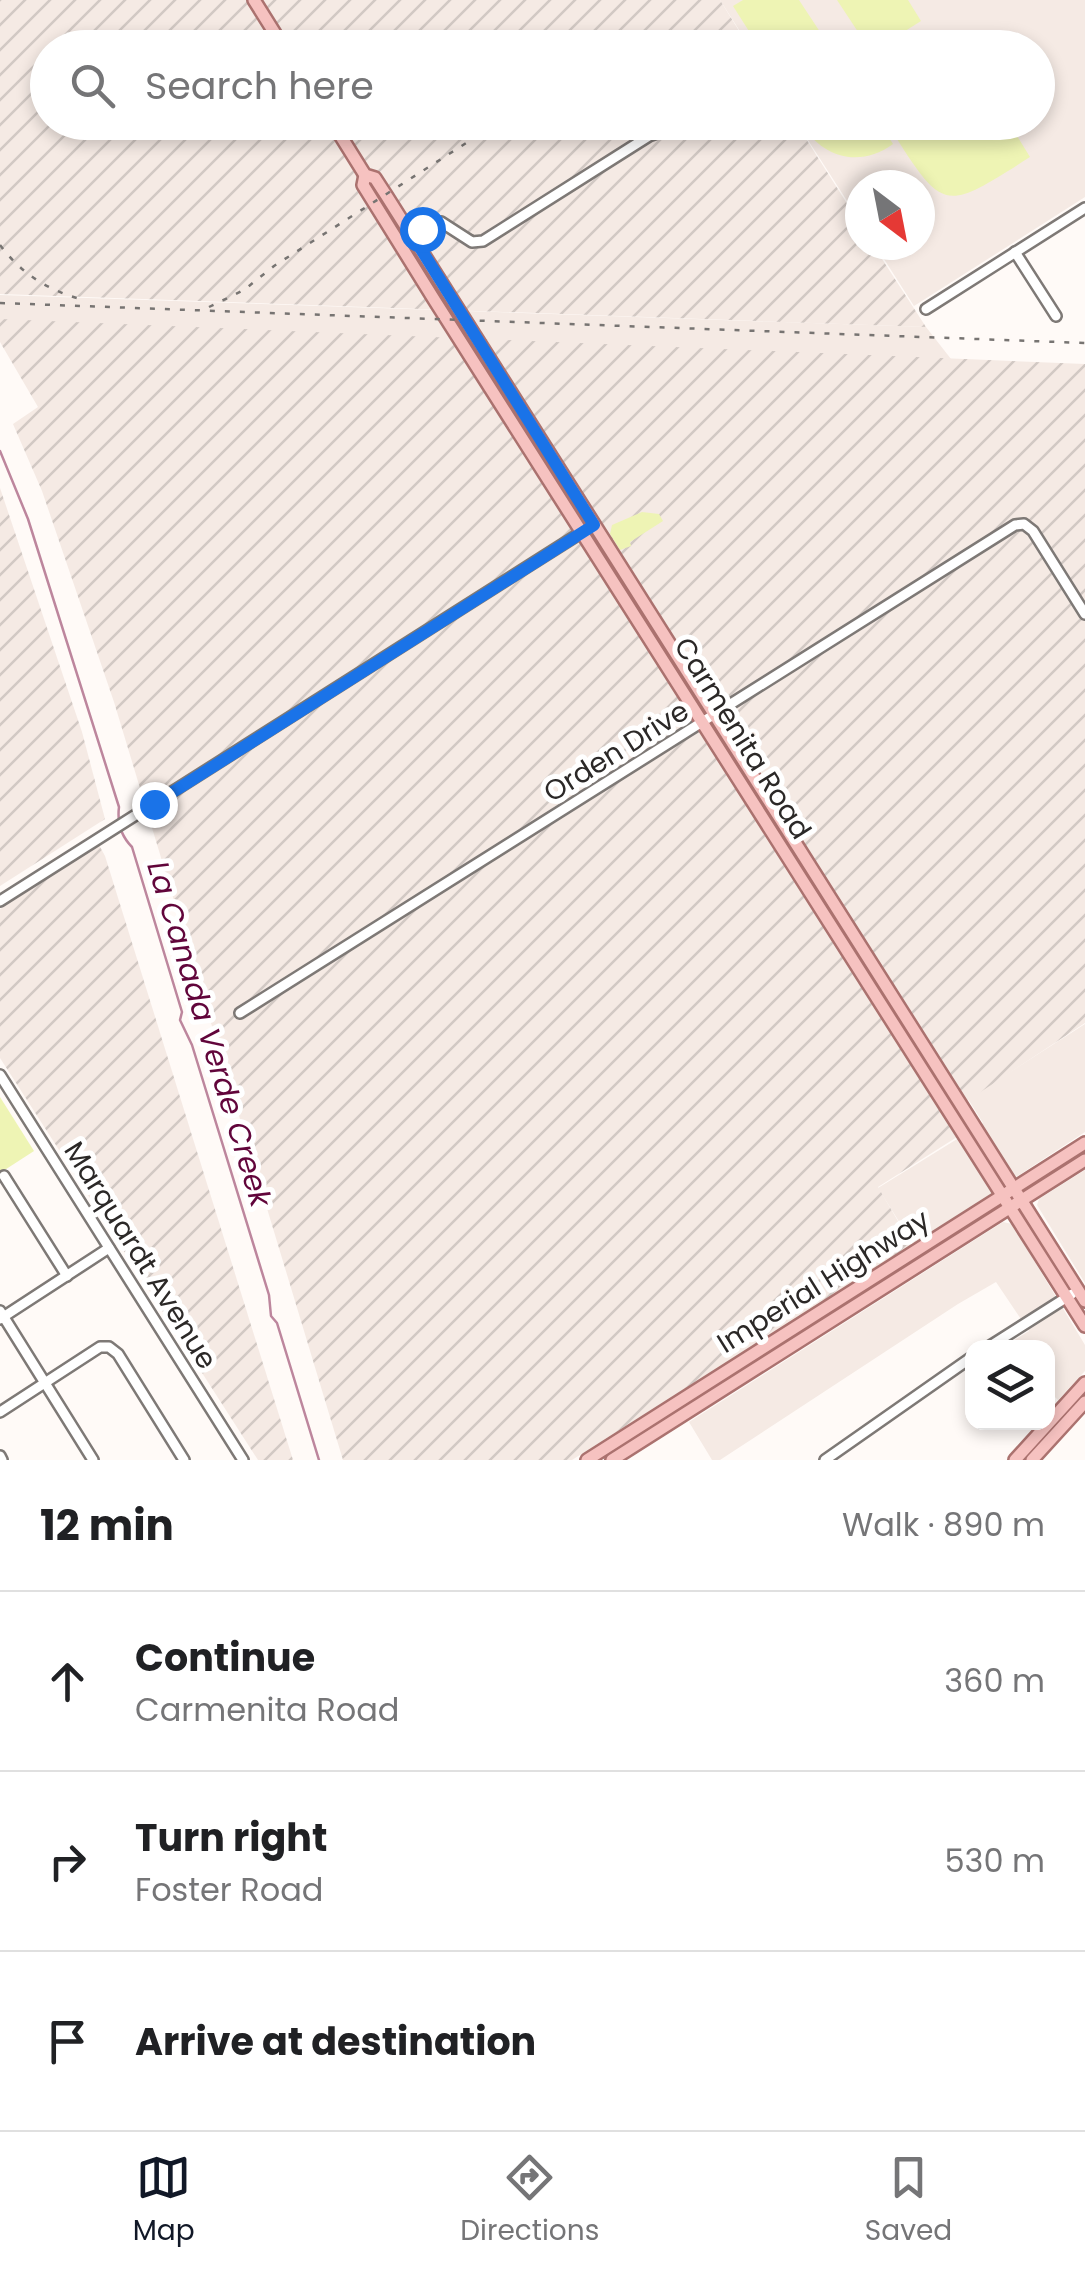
<!DOCTYPE html>
<meta charset="utf-8">
<style>
:root{--surface:#fff;--page:#f6f6f6;--text:#202124;--muted:#757577;--line:#e0e0e0;--accent:#111827}
body{margin:0;font-family:Poppins,sans-serif;background:var(--page);color:var(--text)}
.controls{position:absolute;right:30px;bottom:30px;display:grid;overflow:hidden;border-radius:20px;box-shadow:0 5px 15px #0003}
.controls button{width:90px;height:90px;display:grid;place-items:center;padding:0;border:0;border-bottom:2px solid var(--line);background:var(--surface);color:var(--text);font:50px sans-serif}
.compass{position:absolute;left:845px;top:170px;width:90px;height:90px;border-radius:50%;background:var(--surface);box-shadow:0 5px 15px #0003;rotate:148deg}
.stop{position:absolute;width:30px;height:30px;margin:-22px;border:8px solid #1a73e8;border-radius:50%;background:#fff}
.stop.end{background:#1a73e8;border-color:#fff;box-shadow:0 2px 10px #0008}
.list{margin:0;padding:0;list-style:none}
h2{display:flex;justify-content:space-between;align-items:center;height:130px;margin:0;padding:0 40px;font-size:42px}
h2 small{font-size:32px;font-weight:400;color:var(--muted)}
.list li{display:grid;grid-template-columns:65px 1fr auto;gap:30px;align-items:center;box-sizing:border-box;height:180px;padding:0 40px;border-top:2px solid var(--line)}
.list b{display:block;font-size:38px;white-space:nowrap}
.list p{margin:0;font-size:32px;white-space:nowrap;color:var(--muted)}
.list em{font-size:32px;font-style:normal;color:var(--muted)}
.icon{flex:none;width:55px;height:55px;fill:none;stroke:currentColor;stroke-width:2;stroke-linecap:round;stroke-linejoin:round}
.map{position:relative;flex:none;width:1085px;height:1460px;overflow:hidden}
.search{position:absolute;background:var(--surface);box-shadow:0 5px 15px #0003;left:30px;right:30px;top:30px;height:110px;display:flex;align-items:center;gap:25px;box-sizing:border-box;padding:0 35px;border-radius:55px;color:var(--muted);font-size:38px}
.sheet{height:670px;background:var(--surface)}
nav{display:flex;justify-content:space-around;align-items:center;box-sizing:border-box;height:140px;border-top:2px solid var(--line);background:var(--surface);font-size:28px;color:var(--muted)}
nav a{display:grid;justify-items:center;gap:5px}
nav .on{color:var(--accent)}
.map>svg:first-child{display:block}
.built{fill:#f5eae4}
.industrial{fill:url(#industrial-furrows)}
.green{fill:#eef4b4}
.lines{fill:none;stroke-linecap:round;stroke-linejoin:round}
.stream{stroke:#bd869d;stroke-width:2.5}
.minor-casing{stroke:#7e7976;stroke-width:14}
.major-casing{stroke:#ab726f;stroke-width:16}
.minor{stroke:#fff;stroke-width:9}
.major{stroke:#f6c2c0;stroke-width:11}
.rail{stroke:#777472;stroke-width:2.5;stroke-dasharray:5 10;stroke-linecap:butt}
.route{stroke:#1a73e8;stroke-width:12}
.labels{text-anchor:middle;stroke-width:10;stroke-linejoin:round;paint-order:stroke}
.street-label{font-size:28px;fill:#2b2827;stroke:#fff}
.water-label{font-size:30px;font-style:italic;fill:#61053b;stroke:#fff}
</style>
<div class="map">
<svg width="1085" height="1460" viewBox="0 0 1085 1460">
<defs>
<pattern id="industrial-furrows" width="10" height="10" patternUnits="userSpaceOnUse" patternTransform="scale(2.5)"><rect width="10" height="10" fill="#f5eae4"/><path d="M-1 1l2-2M0 10L10 0M9 11l2-2" fill="none" stroke="#d2c9c4"/></pattern>
</defs>
<rect width="100%" height="100%" fill="#fffaf7"/>
<g class="built">
<path d="M720,0H1085V197L914,306L875,245H920V185H860V221L797,123L1038,122V48L750,47Z"/>
<path d="M0,295L926,327L951,359L0,322Z"/>
<path d="M1085,1024V1132L913,1244L878,1188L983,1123L968,1099Z"/>
<path d="M1085,1170V1283L1037,1205L1039,1199Z"/>
<path d="M1003,1222L1012,1224L1085,1345V1371L1058,1400L1048,1390V1348L1003,1347L1029,1331L996,1282L958,1304L720,1460H712L689,1422Z"/>
</g>
<g class="industrial">
<path d="M0,0H720L749,47L48,48V122L796,123L860,224V245H873L926,327L0,294Z"/>
<path d="M0,319L1085,364V1023L944,1116L957,1137L878,1187L912,1245L572,1460H343L114,702L42,491L13,424L38,407L0,342Z"/>
<path d="M0,488L82,732L105,819L0,886Z"/>
<path d="M99,845L105,856L293,1460H258L0,1058V909Z"/>
</g>
<g class="green">
<path d="M743,0H799L830,47H759L733,6Z"/>
<path d="M837,0H908L921,21L880,47H868Z"/>
<path d="M801,123H880L893,144C859,169 821,157 801,123Z"/>
<path d="M891,123H1009L1030,157C942,213 944,213 888,125Z"/>
<path d="M642,512L659,514L663,521L630,542L631,546L620,550L610,534L612,525Z"/>
<path d="M0,1097L34,1151L0,1173Z"/>
</g>
<g class="lines">
<path class="stream" d="M0,451L28,519L119,807C117,823 121,836 132,847L182,1012L180,1020L192,1045L269,1295L271,1316L277,1323L319,1460"/>
<g class="minor-casing">
<g id="minor">
<path d="M400,243L432,224L441,222L472,242L483,241L649,136L672,128"/>
<path d="M1015,252L1056,316"/>
<path d="M926,309L1085,208"/>
<path d="M0,901L587,529"/>
<path d="M240,1013L1015,525L1024,524L1033,531L1085,614"/>
<path d="M0,1075L243,1460"/>
<path d="M4,1176L67,1276"/>
<path d="M0,1311L93,1460"/>
<path d="M0,1319L109,1248"/>
<path d="M987,1348L1072,1294"/>
<path d="M0,1412L100,1347H109L118,1354L184,1460"/>
<path d="M0,1456L2,1460"/>
<path d="M825,1460L972,1357"/>
</g>
</g>
<g class="major-casing">
<g id="major">
<path d="M254,0L284,48"/>
<path d="M332,122L365,175L375,178L386,195L1085,1301"/>
<path d="M365,175L363,185L435,301L1085,1326"/>
<path d="M587,1460L1085,1143"/>
<path d="M612,1460L1085,1160"/>
<path d="M1015,1460L1085,1383"/>
<path d="M1032,1460L1085,1402"/>
</g>
</g>
<use href="#minor" class="minor"/>
<use href="#major" class="major"/>
<g class="rail">
<path d="M617,48L636,35"/>
<path d="M0,245C22,274 46,289 80,299"/>
<path d="M0,303L1085,343"/>
<path d="M209,307L244,290L274,266L499,122"/>
</g>
</g>
<g class="lines">
<path class="route" d="M154,804L594,525L412,235L422,229"/>
</g>
<g class="labels">
<g class="street-label">
<text transform="translate(743 738) rotate(58)" y="10">Carmenita Road</text>
<text transform="translate(616 751) rotate(-32)" y="10">Orden Drive</text>
<text transform="translate(141 1255) rotate(58)" y="10">Marquardt Avenue</text>
<text transform="translate(823 1281) rotate(-32)" y="10">Imperial Highway</text>
</g>
<g class="water-label">
<text transform="translate(209 1034) rotate(73)" y="10">La Canada Verde Creek</text>
</g>
</g>
</svg>
<div class="controls">
<button><svg class="icon" aria-label="layers" viewBox="0 0 24 24"><path d="M12 4l9 5-9 5-9-5zM3 14l9 5 9-5"/></svg></button>
</div>
<svg class="compass" viewBox="-18 -18 36 36"><path d="M0-13l5 13h-10z" fill="#e53935"/><path d="M0 13l5-13h-10z" fill="#757577"/></svg>
<div class="stop" style="left:422px;top:229px"></div>
<div class="stop end" style="left:154px;top:804px"></div>
<div class="search"><svg class="icon" aria-label="search" viewBox="0 0 24 24"><circle cx="10" cy="10" r="6"/><path d="M15 15l6 6"/></svg>Search here</div>
</div>
<section class="sheet">
<h2>12 min<small>Walk · 890 m</small></h2>
<ul class="list">
<li><svg class="icon" aria-label="ahead" viewBox="0 0 24 24"><path d="M12 20V5M6 11l6-6 6 6"/></svg><div><b>Continue</b><p>Carmenita Road</p></div><em>360 m</em></li>
<li><svg class="icon" aria-label="right" viewBox="0 0 24 24"><path d="M7 20v-9h11M14 6l5 5-5 5"/></svg><div><b>Turn right</b><p>Foster Road</p></div><em>530 m</em></li>
<li><svg class="icon" aria-label="arrive" viewBox="0 0 24 24"><path d="M6 21V4h12l-3 4 3 4H6"/></svg><div><b>Arrive at destination</b></div></li>
</ul>
</section>
<nav>
<a class="on"><svg class="icon" aria-label="map" viewBox="0 0 24 24"><path d="M3 6l6-2 6 2 6-2v14l-6 2-6-2-6 2zM9 4v14M15 6v14"/></svg>Map</a>
<a><svg class="icon" aria-label="directions" viewBox="0 0 24 24"><path d="M12 3l9 9-9 9-9-9zM9 14v-3h6M13 9l2 2-2 2"/></svg>Directions</a>
<a><svg class="icon" aria-label="saved" viewBox="0 0 24 24"><path d="M7 4h10v16l-5-4-5 4z"/></svg>Saved</a>
</nav>
